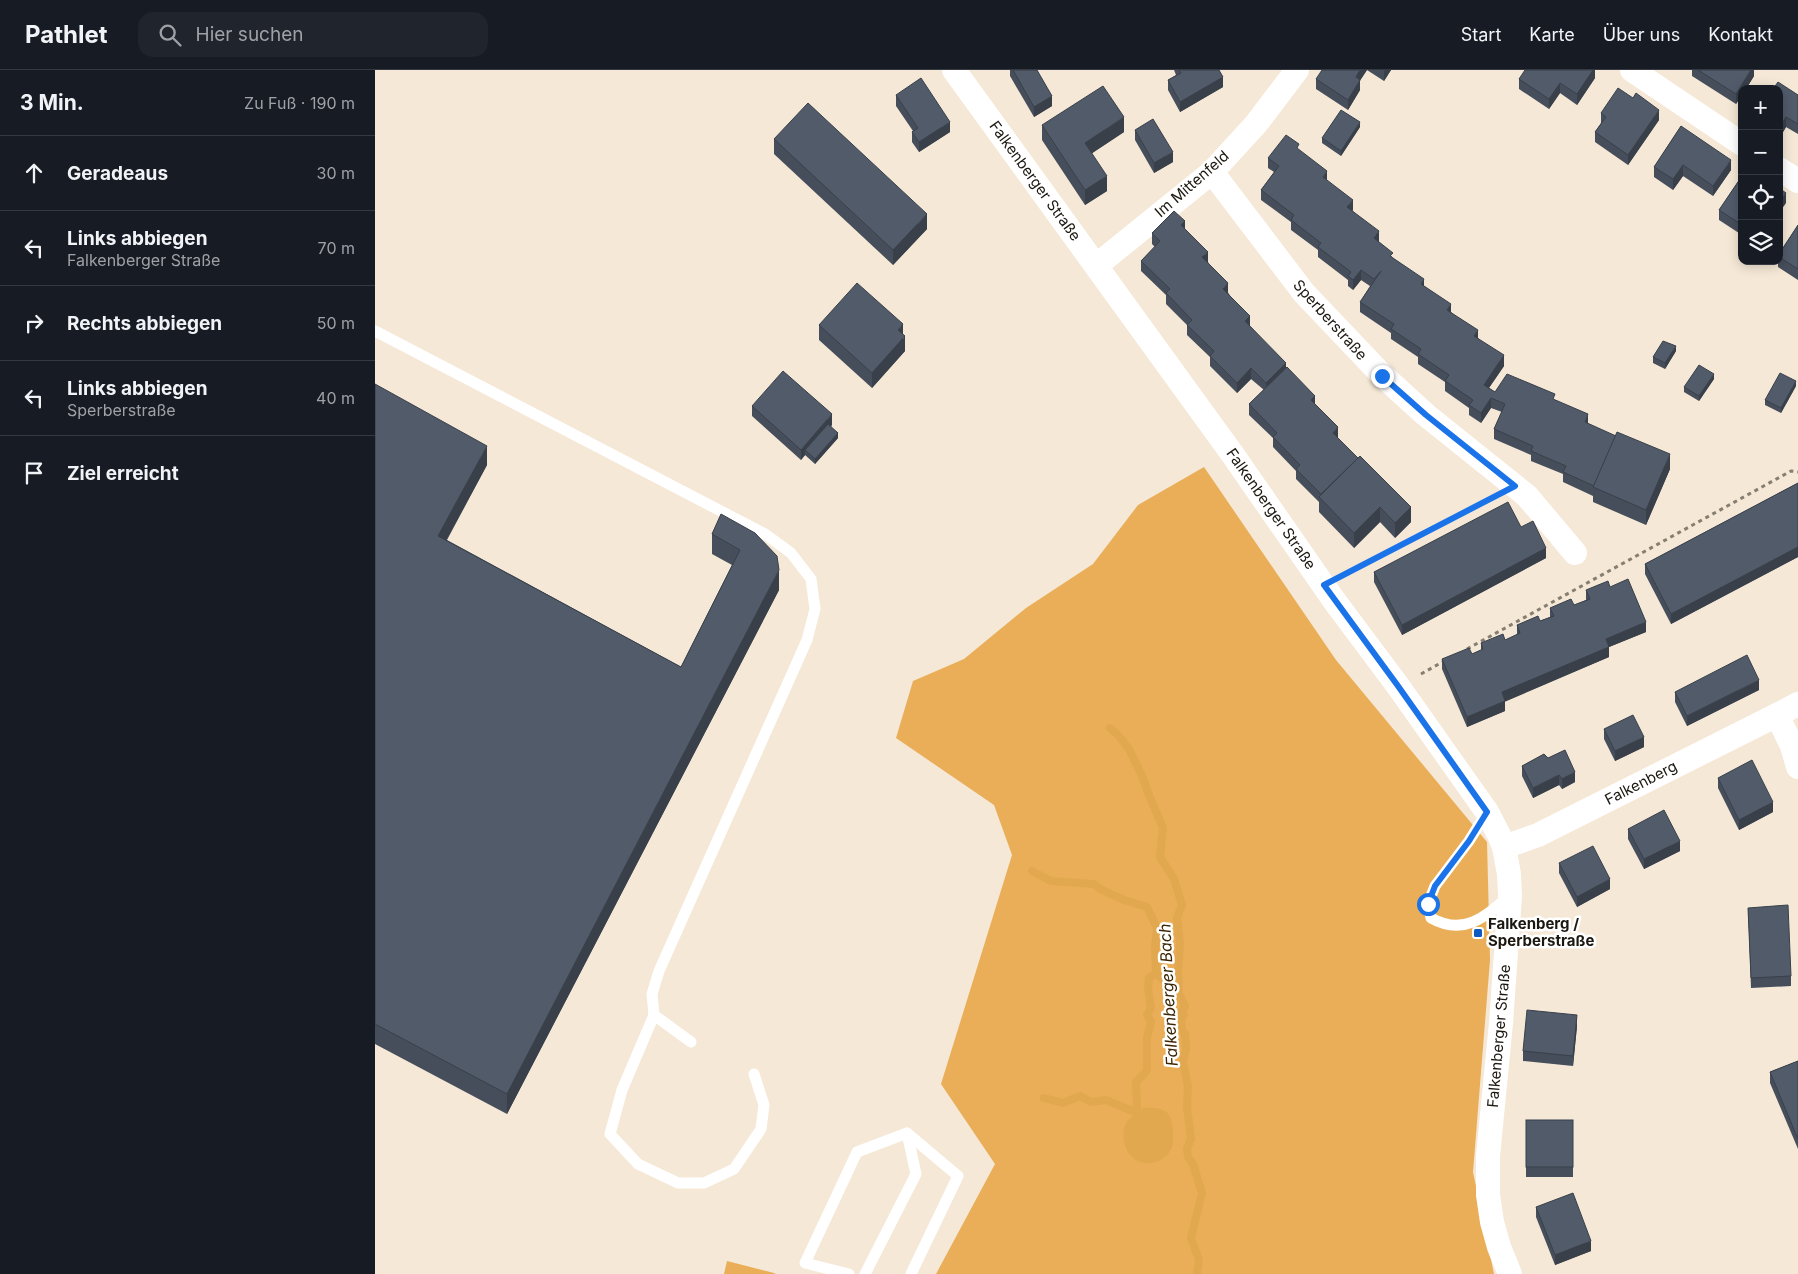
<!DOCTYPE html>
<html lang="de">
<meta charset="utf-8">
<style>
:root{--surface:#171b24;--page:#20242c;--text:#f1f3f6;--muted:#9ea1a6;--line:#363941}
body{margin:0;font-family:Inter,sans-serif;background:var(--page);color:var(--text)}
.controls{position:absolute;right:15px;top:15px;display:grid;overflow:hidden;border-radius:10px;box-shadow:0 2px 12px #0003}
.controls button{width:45px;height:45px;display:grid;place-items:center;padding:0;border:0;border-bottom:1px solid var(--line);background:var(--surface);color:var(--text);font:25px sans-serif}
.stop{position:absolute;width:15px;height:15px;margin:-11px;border:4px solid #1a73e8;border-radius:50%;background:#fff}
.stop.end{background:#1a73e8;border-color:#fff;box-shadow:0 1px 5px #0008}
.list{margin:0;padding:0;list-style:none}
h2{display:flex;justify-content:space-between;align-items:center;height:65px;margin:0;padding:0 20px;font-size:21px}
h2 small{font-size:16px;font-weight:400;color:var(--muted)}
.list li{display:grid;grid-template-columns:32px 1fr auto;gap:15px;align-items:center;box-sizing:border-box;height:75px;padding:0 20px;border-top:1px solid var(--line)}
.list b{display:block;font-size:19px;white-space:nowrap}
.list p{margin:0;font-size:16px;white-space:nowrap;color:var(--muted)}
.list em{font-size:16px;font-style:normal;color:var(--muted)}
.icon{flex:none;width:28px;height:28px;fill:none;stroke:currentColor;stroke-width:2;stroke-linecap:round;stroke-linejoin:round}
.map{position:relative;flex:none;width:1423px;height:1204px;overflow:hidden}
header{display:flex;align-items:center;gap:30px;box-sizing:border-box;height:70px;padding:0 25px;background:var(--surface);border-bottom:1px solid var(--line)}
header strong{font-size:24px}
nav{display:flex;gap:28px;margin-inline-start:auto;font-size:18px}
.search{width:350px;height:45px;background:var(--page);display:flex;align-items:center;gap:12px;box-sizing:border-box;padding:0 18px;border-radius:15px;color:var(--muted);font-size:19px}
main{display:flex}
aside{flex:1;background:var(--surface)}
.map>svg:first-child{display:block}
.forest{fill:#e9ae57}
.water{fill:#e2a850}
.lines{fill:none;stroke-linecap:round;stroke-linejoin:round}
.stream{stroke:#e2a850;stroke-width:8}
.path{stroke:#867e71;stroke-width:3;stroke-dasharray:4 4;stroke-linecap:butt}
.service{stroke:#fff;stroke-width:11}
.minor{stroke:#fff;stroke-width:24}
.wall{fill:#464e5b}
.shaded-wall{fill:#39404a}
.building{fill:#515b6a;stroke:#39404a}
.route{stroke:#1a73e8;stroke-width:6}
.poi-dot{fill:#0e59c3;stroke:#fff;stroke-width:2}
.labels{text-anchor:middle;stroke-width:5;stroke-linejoin:round;paint-order:stroke}
.street-label{font-size:15px;fill:#1c1811;stroke:#fff}
.poi-label{font-size:15px;font-weight:bold;fill:#1c1811;stroke:#fff;text-anchor:start}
.water-label{font-size:16px;font-style:italic;fill:#3c2500;stroke:#fff}
</style>
<header>
<strong>Pathlet</strong>
<div class="search"><svg class="icon" aria-label="search" viewBox="0 0 24 24"><circle cx="10" cy="10" r="6"/><path d="M15 15l6 6"/></svg>Hier suchen</div>
<nav><a>Start</a><a>Karte</a><a>Über uns</a><a>Kontakt</a></nav>
</header>
<main>
<aside>
<h2>3 Min.<small>Zu Fuß · 190 m</small></h2>
<ul class="list">
<li><svg class="icon" aria-label="ahead" viewBox="0 0 24 24"><path d="M12 20V5M6 11l6-6 6 6"/></svg><div><b>Geradeaus</b></div><em>30 m</em></li>
<li><svg class="icon" aria-label="left" viewBox="0 0 24 24"><path d="M17 20v-9H6M10 6l-5 5 5 5"/></svg><div><b>Links abbiegen</b><p>Falkenberger Straße</p></div><em>70 m</em></li>
<li><svg class="icon" aria-label="right" viewBox="0 0 24 24"><path d="M7 20v-9h11M14 6l5 5-5 5"/></svg><div><b>Rechts abbiegen</b></div><em>50 m</em></li>
<li><svg class="icon" aria-label="left" viewBox="0 0 24 24"><path d="M17 20v-9H6M10 6l-5 5 5 5"/></svg><div><b>Links abbiegen</b><p>Sperberstraße</p></div><em>40 m</em></li>
<li><svg class="icon" aria-label="arrive" viewBox="0 0 24 24"><path d="M6 21V4h12l-3 4 3 4H6"/></svg><div><b>Ziel erreicht</b></div></li>
</ul>
</aside>
<div class="map">
<svg width="1423" height="1204" viewBox="0 0 1423 1204">
<rect width="100%" height="100%" fill="#f5e8d6"/>
<g class="forest">
<path d="M829,397L961,590L1112,772L1115,890L1098,1102L1119,1204H561L620,1094L566,1014L637,785L619,735L521,668L538,611L589,589L651,538L718,494L763,435Z"/>
<path d="M352,1191L399,1203L401,1204H349Z"/>
</g>
<path class="water" d="M768,1038C789,1037 798,1041 798,1063C798,1066 798,1071 798,1075C794,1089 777,1097 763,1091C749,1085 744,1063 753,1050C757,1046 764,1042 768,1038Z"/>
<g class="lines">
<g class="stream">
<path d="M735,658L743,665L754,679L767,706L774,725L788,758L785,787L799,809L807,835L802,848L805,873L803,901L804,924L810,936L807,941L809,945L806,950L807,960L810,964L811,980L808,991L813,1017L812,1037L816,1069L812,1078L813,1087L818,1094L827,1123L816,1168L824,1190L822,1204"/>
<path d="M657,801L676,811L719,814L725,819L749,830L772,837L782,858L780,876L781,903L804,924"/>
<path d="M669,1028L688,1033L705,1026L716,1032L731,1030L762,1043L761,1012L770,1003L772,999V968L776,952L772,945L776,938L773,918L774,908L781,903"/>
</g>
<g class="path">
<path d="M970,505L1115,429"/>
<path d="M1092,579L1416,401L1423,402"/>
<path d="M1046,604L1071,590"/>
</g>
<g class="service">
<path d="M0,261L390,464L416,483L436,509L440,539L432,570L284,901L277,924L279,945L316,972"/>
<path d="M1112,742L1094,771L1060,816L1053,834L1056,848C1088,866 1109,848 1133,827"/>
<path d="M279,945L247,1020L235,1064L263,1094L303,1113H329L359,1099L386,1059L389,1035L379,1004"/>
<path d="M474,1204L430,1193L482,1082L532,1063L583,1106L536,1204"/>
<path d="M490,1204L541,1104L532,1063"/>
</g>
<g class="minor">
<path d="M579,0L858,385L958,529L1023,616L1112,742L1124,765L1129,777L1134,804L1135,826L1126,953L1113,1086V1125L1117,1152L1124,1177L1135,1204"/>
<path d="M1257,0L1367,74"/>
<path d="M1404,99L1423,111"/>
<path d="M837,102L929,223L1007,305L1051,345L1152,426L1200,483"/>
<path d="M722,195L837,102L881,54L922,0"/>
<path d="M1402,645L1423,634"/>
<path d="M1129,777L1163,765L1402,645L1417,676L1423,697"/>
</g>
</g>
<g class="wall">
<path d="M635,0H662L677,36L659,47L635,6Z"/>
<path d="M799,0H844L848,17L805,42L793,20V10L801,5Z"/>
<path d="M992,0L985,10V20L973,40L941,19V9Z"/>
<path d="M992,0H1016L1009,11Z"/>
<path d="M1220,0V8L1202,35L1185,23L1174,39L1144,19V9Z"/>
<path d="M1317,0H1379V6L1371,19H1367V25L1361,34L1317,6Z"/>
<path d="M1404,19L1423,25V64L1411,57L1405,67L1404,66Z"/>
<path d="M521,25L575,62L544,82L537,72V62L538,61L521,36Z"/>
<path d="M1258,28L1284,50L1253,95L1220,72V62L1226,53V43Z"/>
<path d="M667,55L749,62L717,83L732,121L710,135L667,70Z"/>
<path d="M1306,56L1356,100L1338,126L1308,106L1298,120L1279,107V97Z"/>
<path d="M985,57L966,86L947,73V68Z"/>
<path d="M760,60L798,92L779,103L760,70Z"/>
<path d="M399,69L552,159L518,195L399,84Z"/>
<path d="M924,80L978,140H977L1004,171V172L1018,188L1049,216L1103,268L1129,296L1114,318L1120,322L1180,330L1213,354L1295,399L1271,455L1218,432V426L1188,412V404L1156,391V385L1119,369V359L1127,342L1116,338L1106,353L1094,345V338L1070,321V312L1043,294V287L1016,269V263L985,242V232L995,216L986,210L978,220L973,216V210L943,187V180L916,160V152L886,130V120L899,102L893,98V88Z"/>
<path d="M1367,106V165L1344,150V140Z"/>
<path d="M1423,155V210L1403,197V191H1404V184Z"/>
<path d="M810,159L833,192L875,256L911,298L940,334L963,367V368L1036,452L1020,468L1005,452L979,478L944,442V432L921,409V401L898,377V368L874,345V334L889,320L876,309L862,323L835,296V287L812,265V255L791,234V225L766,201V191L780,177L777,174V163Z"/>
<path d="M444,255L530,281L497,318L444,270Z"/>
<path d="M1301,281L1290,299L1278,293V287Z"/>
<path d="M1339,309L1324,331L1309,322V317Z"/>
<path d="M0,314L112,395L72,470L306,597L357,495L337,484V464L346,444L404,520L132,1044L0,974Z"/>
<path d="M1421,316L1406,343L1390,335V330Z"/>
<path d="M377,336L457,355L456,356L463,368L440,394L430,385L426,390L377,346Z"/>
<path d="M1423,413V487L1296,554L1270,504V494Z"/>
<path d="M1146,457L1171,488L1027,565L999,512V502Z"/>
<path d="M1235,517L1271,562L1234,577V587L1130,631V641L1092,657L1067,599V589L1097,584L1106,580V573L1130,570L1142,565V555L1165,551L1175,547V538L1199,535L1211,530V520Z"/>
<path d="M1384,620L1312,656L1300,632V622Z"/>
<path d="M1229,659L1269,677L1240,691L1229,669Z"/>
<path d="M1169,684L1200,712L1187,719L1184,715L1158,728L1147,706V696Z"/>
<path d="M1343,708L1398,742L1364,760L1343,718Z"/>
<path d="M1253,759L1305,781L1269,799L1253,769Z"/>
<path d="M1184,793L1235,819L1202,837L1184,803Z"/>
<path d="M1373,838L1416,906V916L1376,918Z"/>
<path d="M1202,956L1198,996L1148,991V981Z"/>
<path d="M1423,991V1079L1395,1013V1002Z"/>
<rect x="1151" y="1050" width="47" height="57"/>
<path d="M1161,1137L1216,1181L1180,1195L1161,1147Z"/>
</g>
<g class="shaded-wall">
<path d="M985,0H992L981,17V7Z"/>
<path d="M1010,0H1016L1009,11V1Z"/>
<path d="M1218,0H1220V8L1202,35V24Z"/>
<path d="M1376,0H1379V6L1371,19H1367V25L1361,34V24Z"/>
<path d="M848,7V17L805,42V32Z"/>
<path d="M985,10V20L973,40V30Z"/>
<path d="M1185,13V23L1174,39V29Z"/>
<path d="M677,26V36L659,47V37Z"/>
<path d="M1284,40V50L1253,95V85Z"/>
<path d="M749,47V62L710,88V73Z"/>
<path d="M1411,47V57L1405,67V57Z"/>
<path d="M575,52V62L544,82V72Z"/>
<path d="M985,52V57L966,86V81Z"/>
<path d="M798,82V92L779,103V93Z"/>
<path d="M1356,90V100L1338,126V116Z"/>
<path d="M1308,95V106L1298,120V109Z"/>
<path d="M952,101V111L948,107Z"/>
<path d="M732,106V121L710,135V120Z"/>
<path d="M1411,123V133L1404,143V133Z"/>
<path d="M978,130V140L972,147V137Z"/>
<path d="M552,144V159L518,195V180Z"/>
<path d="M810,151V161L806,155Z"/>
<path d="M1004,161V171L999,178V168Z"/>
<path d="M833,182V192L827,197V187Z"/>
<path d="M986,200V210L978,220V210Z"/>
<path d="M1049,209V219L1046,214Z"/>
<path d="M853,213V224L848,219Z"/>
<path d="M1076,234V244L1072,240Z"/>
<path d="M875,246V256L870,261V251Z"/>
<path d="M528,254V269L530,266V281L497,318V303L523,260Z"/>
<path d="M1103,260V270L1099,266Z"/>
<path d="M1301,276V281L1290,299V293Z"/>
<path d="M1129,285V296L1109,325V315Z"/>
<path d="M911,293V303L891,323V313Z"/>
<path d="M876,298V309L862,323V313Z"/>
<path d="M1339,304V309L1324,331V326Z"/>
<path d="M1421,311V316L1406,343V338Z"/>
<path d="M940,326V336L936,330Z"/>
<path d="M1116,328V338L1106,353V343Z"/>
<path d="M457,344V355L432,382L430,380V385L426,390V380Z"/>
<path d="M1213,344V355L1210,352Z"/>
<path d="M963,357V367L958,373V363Z"/>
<path d="M463,363V368L440,394V389Z"/>
<path d="M112,376V395L63,485V466Z"/>
<path d="M1295,384V399L1271,455V440Z"/>
<path d="M1005,437V452L979,478V463Z"/>
<path d="M1036,437V452L1020,468V453Z"/>
<path d="M1423,477V487L1296,554V544Z"/>
<path d="M1171,478V488L1027,565V555Z"/>
<path d="M404,500V520L132,1044V1024Z"/>
<path d="M1271,552V562L1234,577V587L1127,633V622L1231,569Z"/>
<path d="M1384,610V620L1312,656V646Z"/>
<path d="M1130,631V641L1092,657V647Z"/>
<path d="M1269,667V677L1240,691V681Z"/>
<path d="M1200,702V712L1187,719V709Z"/>
<path d="M1184,705V715L1158,728V718Z"/>
<path d="M1398,732V742L1364,760V750Z"/>
<path d="M1305,771V781L1269,799V789Z"/>
<path d="M1235,809V819L1202,837V827Z"/>
<path d="M1202,945V956L1198,996V986Z"/>
<path d="M1216,1171V1181L1180,1195V1185Z"/>
</g>
<g class="building">
<path d="M638,0H662L677,26L659,37Z"/>
<path d="M804,0H844L848,7L805,32L793,10L806,3Z"/>
<path d="M947,0H985L981,7L985,10L973,30L941,9Z"/>
<path d="M1150,0H1218L1202,24L1185,13L1174,29L1144,9Z"/>
<path d="M1323,0H1376L1361,24Z"/>
<path d="M546,8L575,52L544,72L537,62L543,58L521,25Z"/>
<path d="M1403,12L1423,25V54L1411,47L1405,57L1404,56V19H1398Z"/>
<path d="M728,16L749,47L710,73L732,106L710,120L667,55Z"/>
<path d="M1243,18L1258,28L1261,23L1284,40L1253,85L1220,62L1231,47L1226,43Z"/>
<path d="M433,33L552,144L518,180L399,69Z"/>
<path d="M966,40L985,52L966,81L947,68Z"/>
<path d="M778,49L798,82L779,93L760,60Z"/>
<path d="M1306,56L1356,90L1338,116L1308,95L1298,109L1279,97Z"/>
<path d="M911,65L924,74L922,78L952,101L948,107L978,130L972,137L1004,161L999,168L1018,183L1015,186L1049,209L1046,214L1076,234L1072,240L1103,260L1099,266L1129,285L1109,315L1120,322L1132,304L1180,324L1178,329L1213,344L1210,352L1241,366L1219,416L1188,402L1191,396L1156,381L1158,376L1119,359L1130,334L1116,328L1106,343L1094,335L1098,330L1070,311L1074,305L1043,284L1046,279L1016,259L1019,254L985,232L1006,201L999,209L986,200L978,210L973,206L976,202L943,177L946,173L916,150L919,145L886,120L904,96L893,88Z"/>
<path d="M1367,106V155L1344,140Z"/>
<path d="M1404,118L1411,123L1404,133Z"/>
<path d="M799,141L810,151L806,155L833,182L827,187L853,213L848,219L875,246L870,251L911,293L891,313L876,298L862,313L835,286L839,281L812,255L817,250L791,223L795,219L766,191L785,171L777,163Z"/>
<path d="M1423,155V199L1404,187V184Z"/>
<path d="M482,213L528,254L523,260L530,266L497,303L444,255Z"/>
<path d="M1288,271L1301,276L1290,293L1278,287Z"/>
<path d="M1324,295L1339,304L1324,326L1309,317Z"/>
<path d="M912,297L940,326L936,330L963,357L958,363L983,388L946,424L921,399L925,395L898,367L902,363L874,334Z"/>
<path d="M408,301L457,344L426,380L377,336Z"/>
<path d="M1405,303L1421,311L1406,338L1390,330Z"/>
<path d="M0,314L112,376L63,466L306,597L365,480L337,464L346,444L380,463L402,486L404,500L132,1024L0,954Z"/>
<path d="M453,354L463,363L440,389L430,380Z"/>
<path d="M1242,362L1295,384L1271,440L1218,417Z"/>
<path d="M985,386L1036,437L1020,453L1005,437L979,463L944,427Z"/>
<path d="M1423,413V477L1296,544L1270,494Z"/>
<path d="M1133,432L1146,457L1158,451L1171,478L1027,555L999,502Z"/>
<path d="M1253,509L1271,552L1231,569L1234,577L1127,622L1130,631L1092,647L1067,589L1094,578L1097,584L1108,579L1106,573L1128,564L1130,570L1145,563L1142,555L1163,546L1165,551L1179,546L1175,538L1196,529L1199,535L1215,529L1211,520L1233,511L1235,517Z"/>
<path d="M1372,585L1384,610L1312,646L1300,622Z"/>
<path d="M1258,645L1269,667L1240,681L1229,659Z"/>
<path d="M1190,680L1200,702L1187,709L1184,705L1158,718L1147,696L1169,684L1173,688Z"/>
<path d="M1377,690L1398,732L1364,750L1343,708Z"/>
<path d="M1289,740L1305,771L1269,789L1253,759Z"/>
<path d="M1218,776L1235,809L1202,827L1184,793Z"/>
<path d="M1413,835L1416,906L1376,908L1373,838Z"/>
<path d="M1152,940L1202,945L1198,986L1148,981Z"/>
<path d="M1423,991V1069L1395,1002Z"/>
<rect x="1151" y="1050" width="47" height="47"/>
<path d="M1198,1123L1216,1171L1180,1185L1161,1137Z"/>
</g>
<g class="lines">
<path class="route" d="M1007,306L1051,345L1140,416L949,515L1023,616L1112,742L1094,771L1060,816L1053,834"/>
</g>
<rect class="poi-dot" x="1098" y="858" width="10" height="10" rx="2.5"/>
<g class="labels">
<g class="street-label">
<text transform="translate(660 111) rotate(54)" y="5">Falkenberger Straße</text>
<text transform="translate(817 114) rotate(-41)" y="5">Im Mittenfeld</text>
<text transform="translate(955 250) rotate(48)" y="5">Sperberstraße</text>
<text transform="translate(896 439) rotate(55)" y="5">Falkenberger Straße</text>
<text transform="translate(1266 713) rotate(-27)" y="5">Falkenberg</text>
<text transform="translate(1124 966) rotate(-85)" y="5">Falkenberger Straße</text>
</g>
<g class="poi-label">
<text x="1113" y="859">Falkenberg /<tspan x="1113" dy="17">Sperberstraße</tspan></text>
</g>
<g class="water-label">
<text transform="translate(793 925) rotate(-93)" y="6">Falkenberger Bach</text>
</g>
</g>
</svg>
<div class="controls">
<button>+</button>
<button>−</button>
<button><svg class="icon" aria-label="locate" viewBox="0 0 24 24"><circle cx="12" cy="12" r="6"/><path d="M12 2v4M12 18v4M2 12h4M18 12h4"/></svg></button>
<button><svg class="icon" aria-label="layers" viewBox="0 0 24 24"><path d="M12 4l9 5-9 5-9-5zM3 14l9 5 9-5"/></svg></button>
</div>
<div class="stop" style="left:1053px;top:834px"></div>
<div class="stop end" style="left:1007px;top:306px"></div>
</div>
</main>
